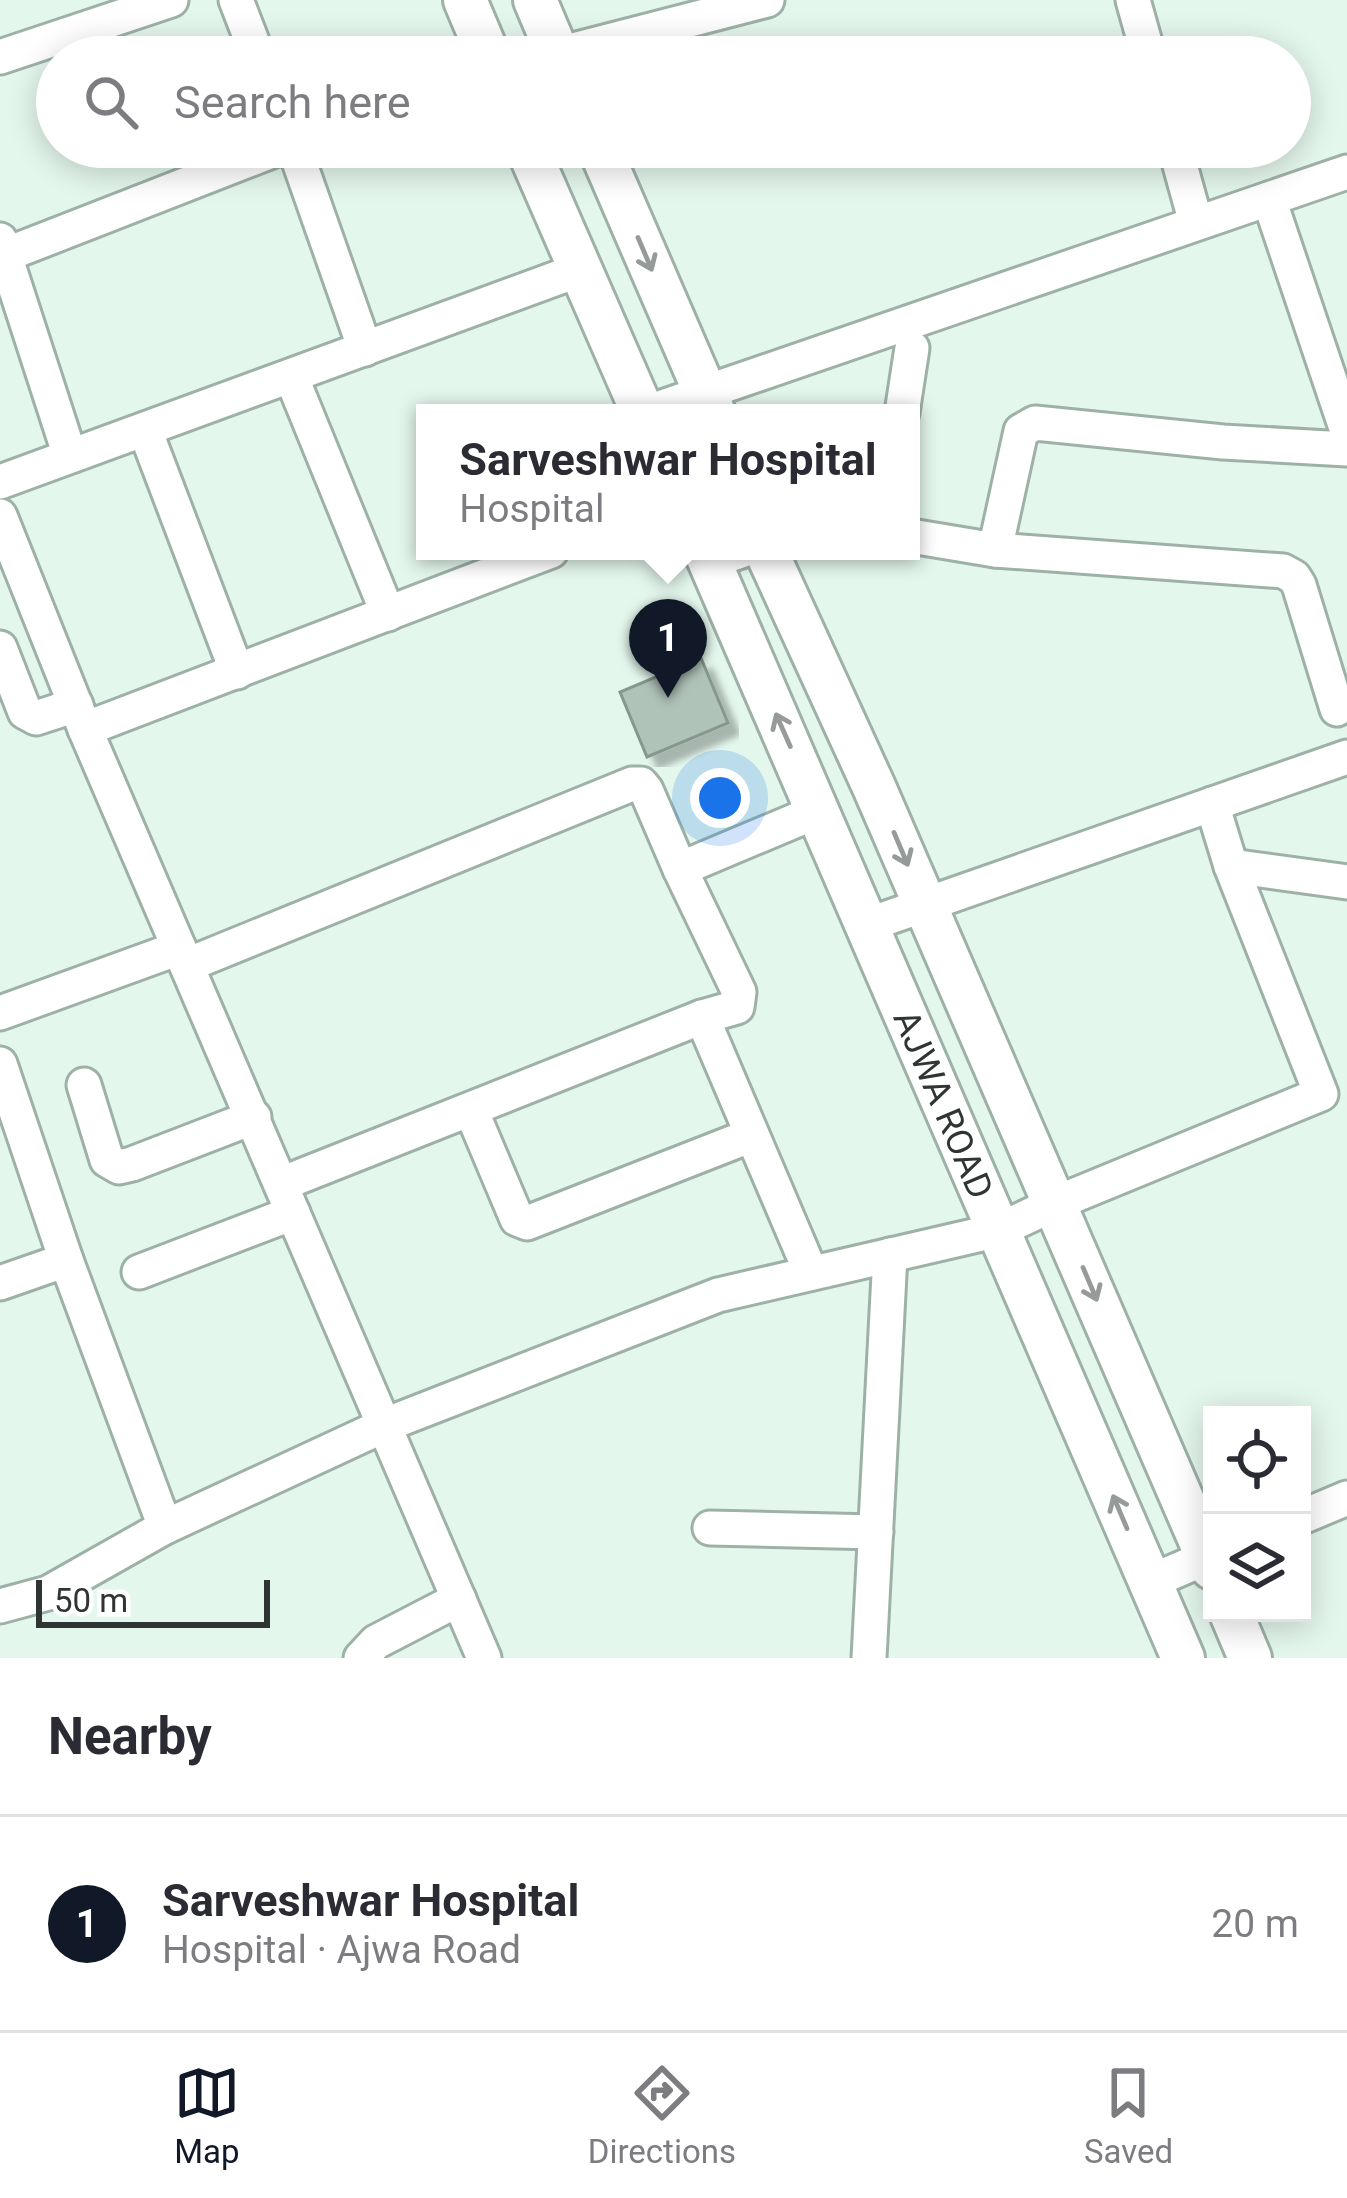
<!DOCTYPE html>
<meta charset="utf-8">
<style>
:root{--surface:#fff;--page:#f2f2f3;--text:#2b2b33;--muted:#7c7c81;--line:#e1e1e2;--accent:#111827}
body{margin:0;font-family:Roboto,sans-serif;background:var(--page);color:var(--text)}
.controls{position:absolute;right:36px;bottom:36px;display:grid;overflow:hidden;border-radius:0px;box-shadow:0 6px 30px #0003}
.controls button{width:108px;height:108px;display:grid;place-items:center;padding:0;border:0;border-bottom:3px solid var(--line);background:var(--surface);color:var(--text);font:60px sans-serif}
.scale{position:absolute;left:36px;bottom:30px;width:234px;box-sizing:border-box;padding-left:12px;border:6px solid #2e3532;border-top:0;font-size:33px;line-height:42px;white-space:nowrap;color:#2e3532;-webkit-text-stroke:9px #fff;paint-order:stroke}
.you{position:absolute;left:720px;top:798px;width:42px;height:42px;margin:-30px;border:9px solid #fff;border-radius:50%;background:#1a73e8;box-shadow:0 0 0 18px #1a73e833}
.badge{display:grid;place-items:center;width:78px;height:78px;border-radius:50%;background:var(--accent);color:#fff;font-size:39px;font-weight:700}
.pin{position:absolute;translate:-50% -99px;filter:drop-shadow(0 3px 6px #0008)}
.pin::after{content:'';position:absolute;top:63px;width:42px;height:36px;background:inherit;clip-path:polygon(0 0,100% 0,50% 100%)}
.popup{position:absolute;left:416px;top:404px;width:504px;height:156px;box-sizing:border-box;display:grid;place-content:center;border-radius:0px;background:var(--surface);filter:drop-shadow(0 3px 9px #0005);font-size:39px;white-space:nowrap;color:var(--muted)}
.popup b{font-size:45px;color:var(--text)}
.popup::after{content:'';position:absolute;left:50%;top:100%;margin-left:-24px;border:24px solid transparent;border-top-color:var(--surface)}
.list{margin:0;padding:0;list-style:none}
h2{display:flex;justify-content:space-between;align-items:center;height:156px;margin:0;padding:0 48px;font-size:51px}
h2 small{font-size:39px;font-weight:400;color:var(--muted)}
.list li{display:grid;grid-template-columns:78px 1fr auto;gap:36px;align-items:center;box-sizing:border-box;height:216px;padding:0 48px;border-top:3px solid var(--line)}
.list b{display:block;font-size:45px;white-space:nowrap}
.list p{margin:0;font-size:39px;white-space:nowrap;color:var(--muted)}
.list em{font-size:39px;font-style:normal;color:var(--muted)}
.icon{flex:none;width:66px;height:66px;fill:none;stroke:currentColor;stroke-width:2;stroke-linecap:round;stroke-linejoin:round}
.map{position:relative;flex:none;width:1347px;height:1658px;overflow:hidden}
.search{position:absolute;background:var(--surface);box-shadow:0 6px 30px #0003;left:36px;right:36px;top:36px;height:132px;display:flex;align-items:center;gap:30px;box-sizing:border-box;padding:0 42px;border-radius:66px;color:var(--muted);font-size:45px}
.sheet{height:372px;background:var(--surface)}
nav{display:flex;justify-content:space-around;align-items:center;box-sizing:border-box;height:168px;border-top:3px solid var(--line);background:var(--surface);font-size:33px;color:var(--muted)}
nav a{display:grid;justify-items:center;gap:6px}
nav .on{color:var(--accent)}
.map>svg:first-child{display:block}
.building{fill:#b0c3b9;stroke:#86988e;stroke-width:3;filter:url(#shadow)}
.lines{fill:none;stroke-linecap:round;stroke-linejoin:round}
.minor-casing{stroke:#9eb1a7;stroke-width:39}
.major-casing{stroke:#9eb1a7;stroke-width:48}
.minor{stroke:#fff;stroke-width:33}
.major{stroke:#fff;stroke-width:42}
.oneway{stroke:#969a98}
.labels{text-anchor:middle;stroke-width:9;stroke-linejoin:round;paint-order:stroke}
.street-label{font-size:36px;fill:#2e3532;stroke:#fff}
</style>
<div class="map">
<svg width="1347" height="1658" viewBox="0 0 1347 1658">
<defs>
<filter id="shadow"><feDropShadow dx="11" dy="11" stdDeviation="3" flood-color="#0004"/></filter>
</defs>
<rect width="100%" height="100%" fill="#e4f7ed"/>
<path class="building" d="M701,658L728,723L647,757L620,692Z"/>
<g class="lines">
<g class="minor-casing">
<g id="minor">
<path d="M236,0L258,57"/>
<path d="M1133,0L1149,57"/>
<path d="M558,54L767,0"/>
<path d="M0,57L171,0"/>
<path d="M294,147L365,349"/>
<path d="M1175,147L1196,223"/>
<path d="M1269,199L1347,431"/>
<path d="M0,240L70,456"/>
<path d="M5,255L282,147"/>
<path d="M291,376L388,614"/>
<path d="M645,413L1347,172"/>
<path d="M902,413L912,348"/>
<path d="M145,430L237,672"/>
<path d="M0,482L579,270"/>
<path d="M0,516L85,729L484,1658"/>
<path d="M911,536L995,550L1283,571L1294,577L1299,585L1337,709"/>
<path d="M995,550L1021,431L1035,423L1223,442L1347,449"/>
<path d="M709,562L741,551"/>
<path d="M0,648L25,712L36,718L76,705"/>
<path d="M85,729L551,551"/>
<path d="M1231,866L1347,882"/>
<path d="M680,869L818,811"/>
<path d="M867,925L1347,757"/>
<path d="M187,965L632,784H641L646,790L680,869L739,992L737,1007L702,1017L281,1184"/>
<path d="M0,1013L179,948"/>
<path d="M702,1017L811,1273"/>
<path d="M0,1064L66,1260L0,1283"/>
<path d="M84,1085L107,1160L119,1167L132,1164L254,1117"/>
<path d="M471,1110L517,1219L527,1223L752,1135"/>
<path d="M66,1260L165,1527"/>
<path d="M139,1272L293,1213"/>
<path d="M1302,1517L1347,1498"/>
<path d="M710,1528L876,1532"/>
<path d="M1150,1582L1212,1555"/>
<path d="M0,1606L48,1593L165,1527L385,1425L718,1295L999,1230L1056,1203L1321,1094L1231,866L1212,804"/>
<path d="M361,1658L376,1642L459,1599"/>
<path d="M869,1658L890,1255"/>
</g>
</g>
<g class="major-casing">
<g id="major">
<path d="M465,0L489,57"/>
<path d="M535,0L559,57"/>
<path d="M527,147L643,413"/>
<path d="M599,147L714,413"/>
<path d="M705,551L1183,1658"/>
<path d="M766,551L874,787L1212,1568"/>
<path d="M1231,1613L1250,1658"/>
</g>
</g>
<use href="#minor" class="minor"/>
<use href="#major" class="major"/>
</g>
<defs><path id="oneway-shaft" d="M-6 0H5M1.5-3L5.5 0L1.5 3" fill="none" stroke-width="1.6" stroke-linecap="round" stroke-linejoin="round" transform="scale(3)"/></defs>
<g class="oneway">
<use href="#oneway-shaft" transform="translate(645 254) rotate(67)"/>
<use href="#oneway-shaft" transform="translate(783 730) rotate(-114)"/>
<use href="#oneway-shaft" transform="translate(901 849) rotate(67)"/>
<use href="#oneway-shaft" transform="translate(1090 1284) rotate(67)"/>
<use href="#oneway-shaft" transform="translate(1120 1512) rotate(-113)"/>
</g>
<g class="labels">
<g class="street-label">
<text transform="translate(944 1104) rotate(67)" y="13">AJWA ROAD</text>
</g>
</g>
</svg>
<div class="controls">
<button><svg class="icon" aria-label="locate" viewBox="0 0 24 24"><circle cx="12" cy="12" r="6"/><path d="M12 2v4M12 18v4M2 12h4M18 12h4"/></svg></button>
<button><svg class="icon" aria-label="layers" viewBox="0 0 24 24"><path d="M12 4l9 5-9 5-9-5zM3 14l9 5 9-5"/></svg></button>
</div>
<div class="scale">50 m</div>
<div class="you"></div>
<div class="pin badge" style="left:668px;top:698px">1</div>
<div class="popup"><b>Sarveshwar Hospital</b>Hospital</div>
<div class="search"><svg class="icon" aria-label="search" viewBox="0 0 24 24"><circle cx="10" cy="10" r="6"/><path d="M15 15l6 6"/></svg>Search here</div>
</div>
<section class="sheet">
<h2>Nearby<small></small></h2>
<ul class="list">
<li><span class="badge">1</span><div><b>Sarveshwar Hospital</b><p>Hospital · Ajwa Road</p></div><em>20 m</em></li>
</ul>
</section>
<nav>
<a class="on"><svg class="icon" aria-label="map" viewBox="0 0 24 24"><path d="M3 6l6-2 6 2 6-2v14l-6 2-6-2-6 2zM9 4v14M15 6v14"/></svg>Map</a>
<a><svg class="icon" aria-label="directions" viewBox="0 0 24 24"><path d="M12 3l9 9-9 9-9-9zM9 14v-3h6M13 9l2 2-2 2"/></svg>Directions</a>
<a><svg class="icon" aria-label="saved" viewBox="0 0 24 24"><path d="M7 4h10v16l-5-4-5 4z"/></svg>Saved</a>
</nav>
